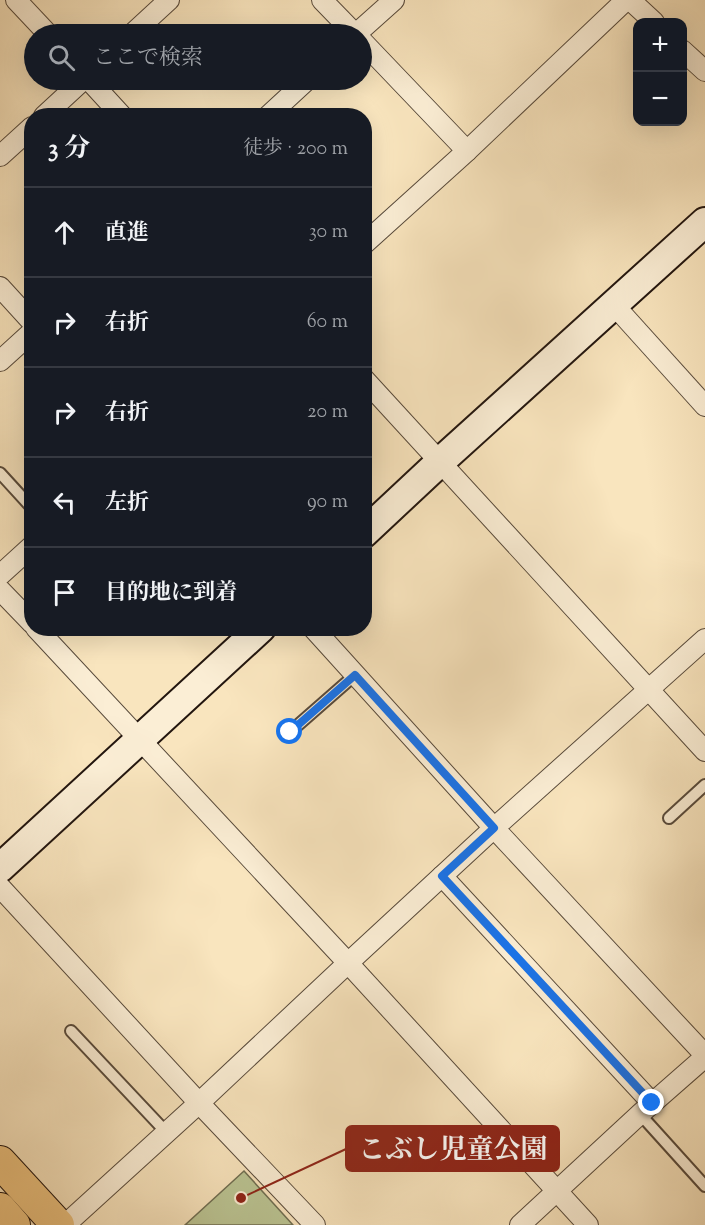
<!DOCTYPE html>
<html lang="ja">
<meta charset="utf-8">
<style>
:root{--surface:#171b24;--page:#20242c;--text:#f1f3f6;--muted:#9ea1a6;--line:#363941}
body{margin:0;font-family:"Sorts Mill Goudy","Noto Serif JP",serif;background:var(--page);color:var(--text)}
.controls{position:absolute;right:18px;top:18px;display:grid;overflow:hidden;border-radius:12px;box-shadow:0 6px 24px #0002}
.controls button{width:54px;height:54px;display:grid;place-items:center;padding:0;border:0;border-bottom:2px solid var(--line);background:var(--surface);color:var(--text);font:30px sans-serif}
.stop{position:absolute;width:18px;height:18px;margin:-14px;border:4px solid #1a73e8;border-radius:50%;background:#fff}
.stop.end{background:#1a73e8;border-color:#fff;box-shadow:0 2px 6px #0008}
.list{margin:0;padding:0;list-style:none}
h2{display:flex;justify-content:space-between;align-items:center;height:78px;margin:0;padding:0 24px;font-size:26px}
h2 small{font-size:20px;font-weight:400;color:var(--muted)}
.list li{display:grid;grid-template-columns:39px 1fr auto;gap:18px;align-items:center;box-sizing:border-box;height:90px;padding:0 24px;border-top:2px solid var(--line)}
.list b{display:block;font-size:22px;white-space:nowrap}
.list em{font-size:20px;font-style:normal;color:var(--muted)}
.icon{flex:none;width:33px;height:33px;fill:none;stroke:currentColor;stroke-width:2;stroke-linecap:round;stroke-linejoin:round}
.map{position:relative;flex:none;width:705px;height:1225px;overflow:hidden}
.search{position:absolute;background:var(--surface);box-shadow:0 6px 24px #0002;left:24px;top:24px;width:348px;height:66px;display:flex;align-items:center;gap:15px;box-sizing:border-box;padding:0 21px;border-radius:33px;color:var(--muted);font-size:22px}
.panel{position:absolute;background:var(--surface);box-shadow:0 6px 24px #0002;left:24px;top:108px;width:348px;height:528px;border-radius:24px}
.map>svg:first-child{display:block}
.green{fill:#bbc594;stroke:#6f6e52;stroke-width:1.5}
.lines{fill:none;stroke-linecap:round;stroke-linejoin:round}
.lane-casing{stroke:#584a3b;stroke-width:14}
.street-casing{stroke:#584a3b;stroke-width:22}
.secondary-casing{stroke:#23160f;stroke-width:32}
.primary-casing{stroke:#23160f;stroke-width:34}
.lane{stroke:#fbeed5;stroke-width:10}
.street{stroke:#fbeed5;stroke-width:20}
.secondary{stroke:#fbeed5;stroke-width:28}
.primary{stroke:#ecc27f;stroke-width:32}
.route{stroke:#1a73e8;stroke-width:8}
.leader{fill:none;stroke:#8f2418;stroke-width:2}
.callout-dot{fill:#8f2418;stroke:#fbeed5;stroke-width:2}
.callout{fill:#8f2418;stroke:#8f2418;stroke-width:2}
.callout-label{font-size:27px;text-anchor:middle;font-weight:bold;fill:#fff}
</style>
<div class="map">
<svg width="705" height="1225" viewBox="0 0 705 1225">
<rect width="100%" height="100%" fill="#f9e5be"/>
<filter id="stains"><feTurbulence type="fractalNoise" baseFrequency=".00333" numOctaves="4"/><feColorMatrix values="0 0 0 0 .2 0 0 0 0 .09 0 0 0 0 .02 0 0 0 .5 -.17"/></filter>
<radialGradient id="worn" r=".72"><stop offset=".6" stop-color="#630" stop-opacity="0"/><stop offset="1" stop-color="#630" stop-opacity=".3"/></radialGradient>
<path class="green" d="M244,1171L293,1225H185Z"/>
<g class="lines">
<g class="lane-casing">
<g id="lane">
<path d="M0,473L32,508"/>
<path d="M290,732L355,675"/>
<path d="M669,818L705,785"/>
<path d="M71,1031L166,1132"/>
<path d="M640,1114L705,1186"/>
</g>
</g>
<g class="street-casing">
<g id="street">
<path d="M16,0L48,34"/>
<path d="M322,0L355,34"/>
<path d="M630,0L654,22"/>
<path d="M132,34L169,0"/>
<path d="M356,34L394,0"/>
<path d="M362,41L467,151"/>
<path d="M682,50L705,71"/>
<path d="M89,80L122,116"/>
<path d="M44,116L83,80"/>
<path d="M268,116L307,80"/>
<path d="M0,156L32,127"/>
<path d="M364,244L467,151L626,0"/>
<path d="M0,287L32,322"/>
<path d="M614,305L705,406"/>
<path d="M0,361L32,332"/>
<path d="M364,379L705,751"/>
<path d="M0,575L32,546"/>
<path d="M0,590L32,623"/>
<path d="M36,628L348,963L588,1225"/>
<path d="M313,628L494,828L705,1055"/>
<path d="M442,876L652,1103"/>
<path d="M0,887L199,1103L315,1225"/>
<path d="M65,1225L199,1103L348,963L494,828L705,639"/>
<path d="M520,1225L640,1114L705,1057"/>
</g>
</g>
<g class="secondary-casing">
<g id="secondary">
<path d="M364,533L441,461L705,222"/>
<path d="M0,868L261,628"/>
</g>
</g>
<g class="primary-casing">
<g id="primary">
<path d="M0,1162L58,1225"/>
<path d="M0,1209L14,1225"/>
</g>
</g>
<use href="#lane" class="lane"/>
<use href="#street" class="street"/>
<use href="#secondary" class="secondary"/>
<use href="#primary" class="primary"/>
</g>
<g class="lines">
<path class="route" d="M290,732L355,675L494,828L442,876L652,1103"/>
</g>
<path class="leader" d="M241 1198L346 1149"/>
<circle class="callout-dot" cx="241" cy="1198" r="6"/>
<rect class="callout" x="346" y="1126" width="213" height="45" rx="6"/>
<g class="callout-label">
<text x="453" y="1158">こぶし児童公園</text>
</g>
<rect width="100%" height="100%" filter="url(#stains)"/>
<rect width="100%" height="100%" fill="url(#worn)"/>
</svg>
<div class="controls">
<button>+</button>
<button>−</button>
</div>
<div class="stop" style="left:290px;top:732px"></div>
<div class="stop end" style="left:652px;top:1103px"></div>
<div class="search"><svg class="icon" aria-label="search" viewBox="0 0 24 24"><circle cx="10" cy="10" r="6"/><path d="M15 15l6 6"/></svg>ここで検索</div>
<section class="panel">
<h2>3 分<small>徒歩 · 200 m</small></h2>
<ul class="list">
<li><svg class="icon" aria-label="ahead" viewBox="0 0 24 24"><path d="M12 20V5M6 11l6-6 6 6"/></svg><div><b>直進</b></div><em>30 m</em></li>
<li><svg class="icon" aria-label="right" viewBox="0 0 24 24"><path d="M7 20v-9h11M14 6l5 5-5 5"/></svg><div><b>右折</b></div><em>60 m</em></li>
<li><svg class="icon" aria-label="right" viewBox="0 0 24 24"><path d="M7 20v-9h11M14 6l5 5-5 5"/></svg><div><b>右折</b></div><em>20 m</em></li>
<li><svg class="icon" aria-label="left" viewBox="0 0 24 24"><path d="M17 20v-9H6M10 6l-5 5 5 5"/></svg><div><b>左折</b></div><em>90 m</em></li>
<li><svg class="icon" aria-label="arrive" viewBox="0 0 24 24"><path d="M6 21V4h12l-3 4 3 4H6"/></svg><div><b>目的地に到着</b></div></li>
</ul>
</section>
</div>
